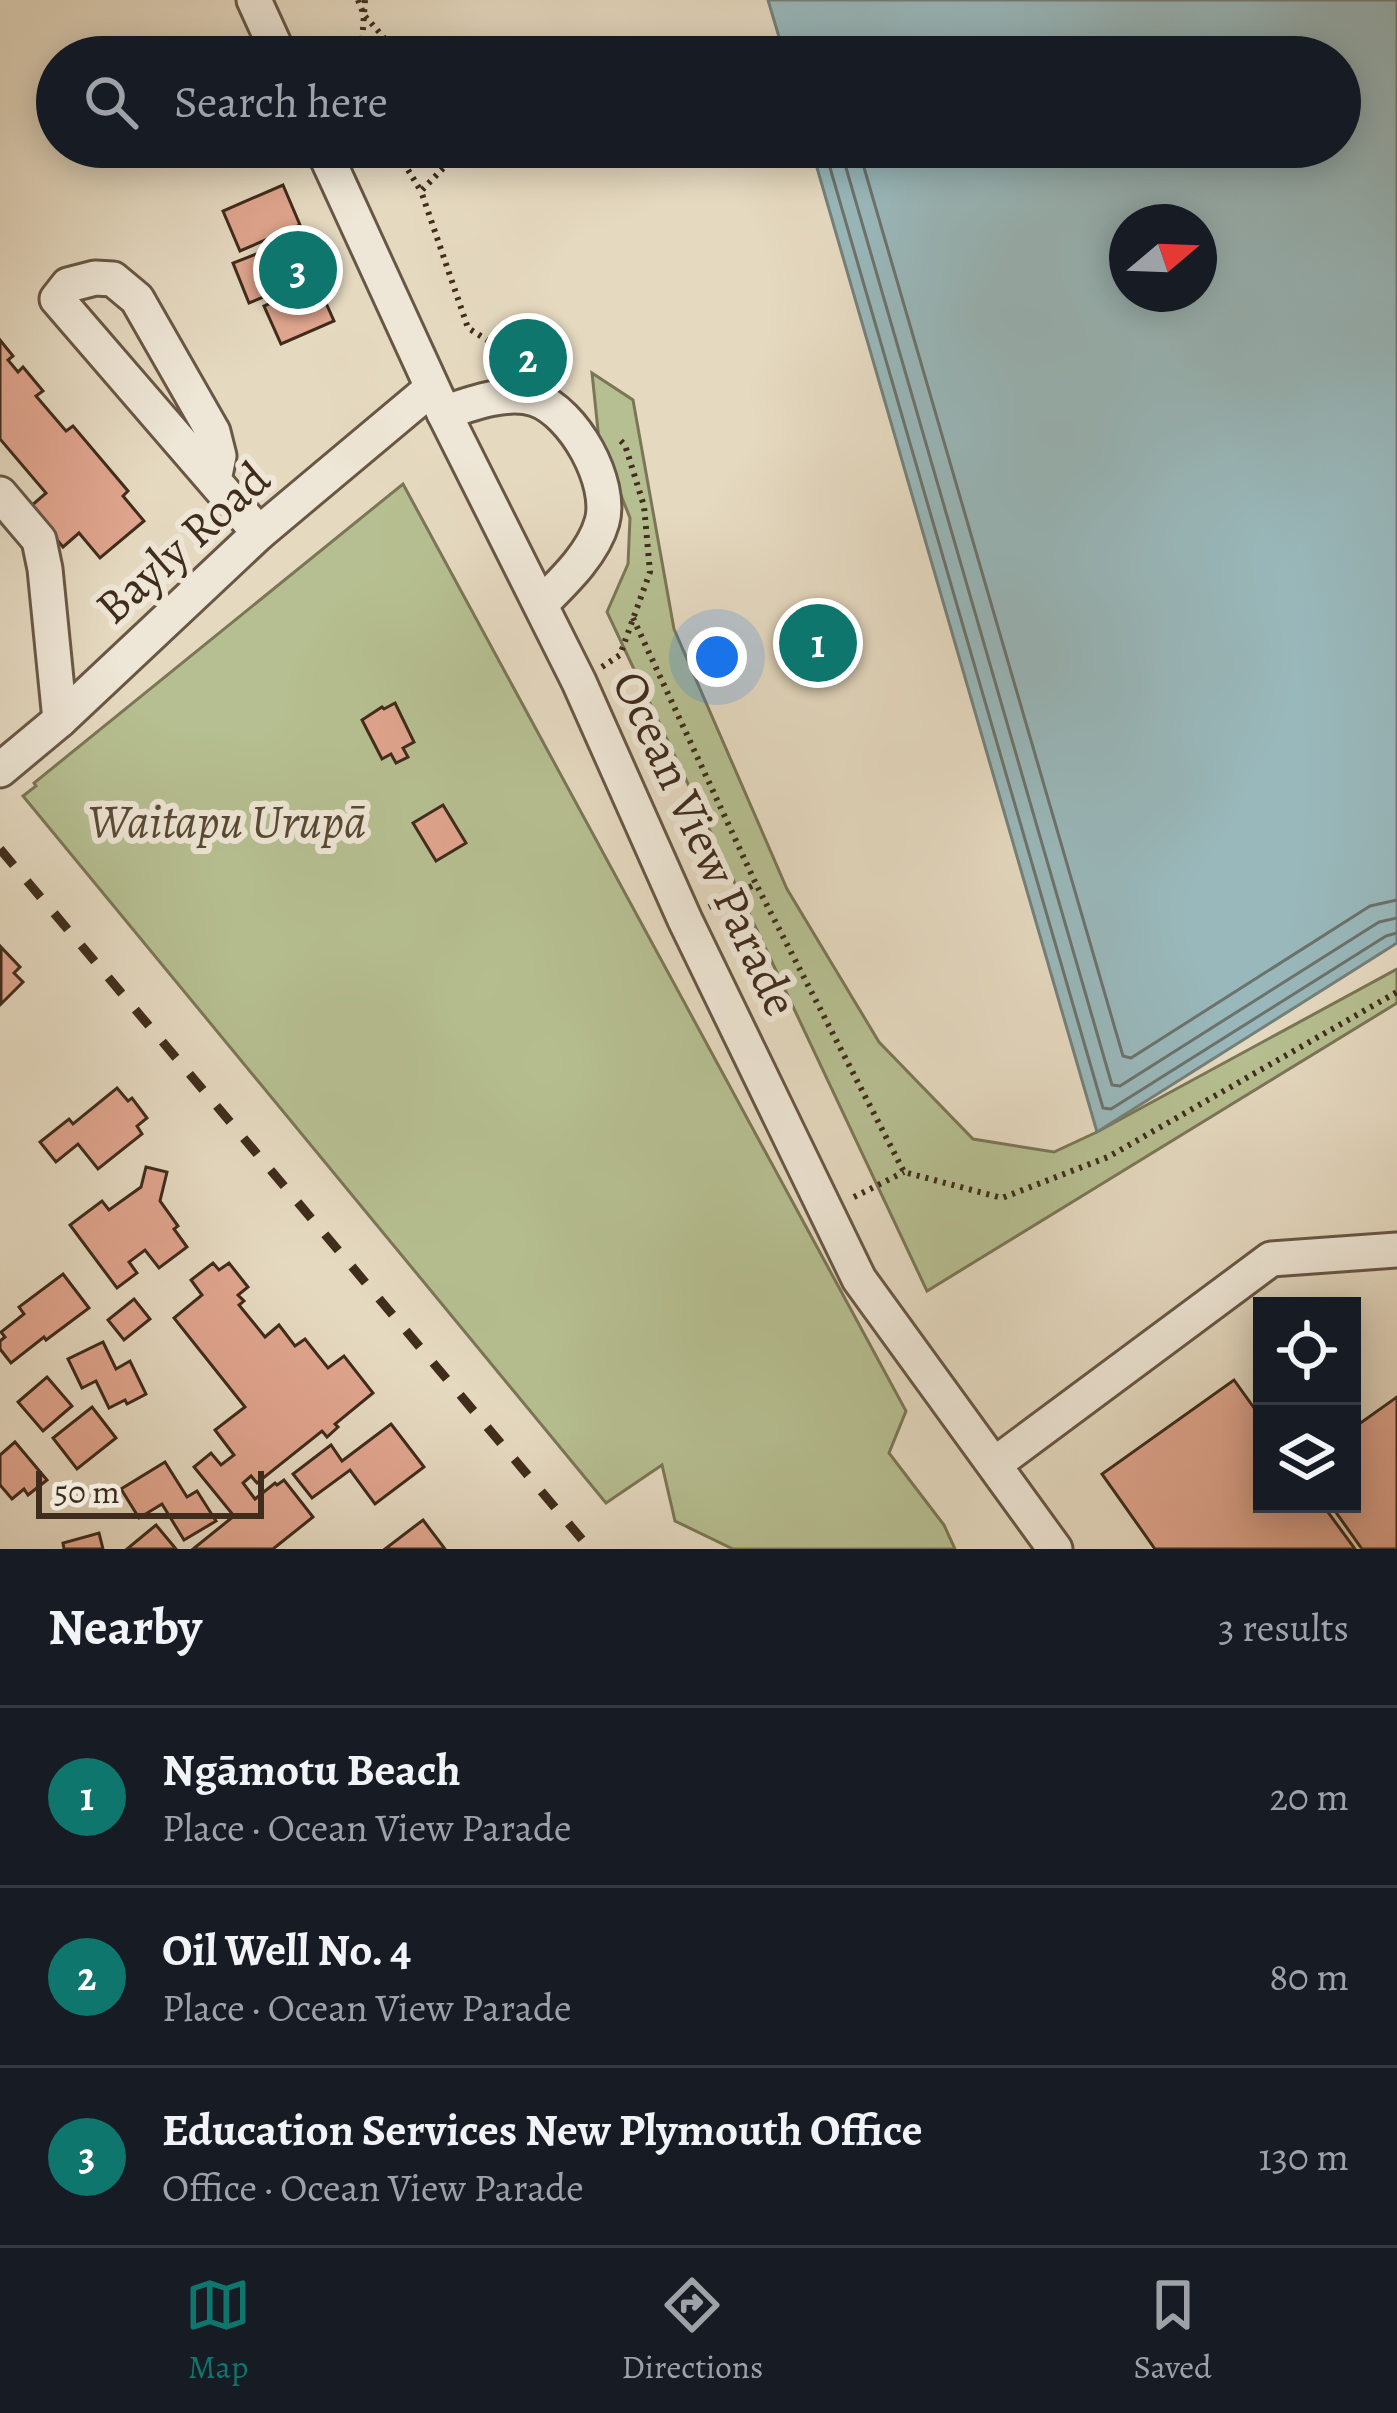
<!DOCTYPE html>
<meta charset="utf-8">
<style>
:root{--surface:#171b24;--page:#242831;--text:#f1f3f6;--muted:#9ea1a6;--line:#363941;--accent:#0f766e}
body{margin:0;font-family:Alegreya,serif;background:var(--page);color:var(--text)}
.controls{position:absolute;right:36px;bottom:36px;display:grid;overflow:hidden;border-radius:0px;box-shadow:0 6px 30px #0003}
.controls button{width:108px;height:108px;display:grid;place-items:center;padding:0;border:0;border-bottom:3px solid var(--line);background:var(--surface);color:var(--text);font:60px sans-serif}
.compass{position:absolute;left:1109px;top:204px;width:108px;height:108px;border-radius:50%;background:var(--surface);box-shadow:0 6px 30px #0003;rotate:71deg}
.scale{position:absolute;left:36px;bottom:30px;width:228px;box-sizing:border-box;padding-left:12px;border:6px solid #402c1c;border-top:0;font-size:33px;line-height:42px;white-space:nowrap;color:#402c1c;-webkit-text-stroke:9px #eee6d6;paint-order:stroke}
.you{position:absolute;left:717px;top:657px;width:42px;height:42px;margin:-30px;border:9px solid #fff;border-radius:50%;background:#1a73e8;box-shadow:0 0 0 18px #1a73e833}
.badge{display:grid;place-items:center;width:78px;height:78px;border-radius:50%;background:var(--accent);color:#fff;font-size:39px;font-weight:700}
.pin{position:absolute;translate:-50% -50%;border:6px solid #fff;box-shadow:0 3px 12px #0006}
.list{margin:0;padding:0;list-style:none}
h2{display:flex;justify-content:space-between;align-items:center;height:156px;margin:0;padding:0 48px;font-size:51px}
h2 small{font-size:39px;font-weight:400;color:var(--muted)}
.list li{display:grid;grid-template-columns:78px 1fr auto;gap:36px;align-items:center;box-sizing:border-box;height:180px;padding:0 48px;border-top:3px solid var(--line)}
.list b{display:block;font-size:45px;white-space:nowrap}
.list p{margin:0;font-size:39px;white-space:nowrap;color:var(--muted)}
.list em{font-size:39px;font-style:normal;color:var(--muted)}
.icon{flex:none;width:66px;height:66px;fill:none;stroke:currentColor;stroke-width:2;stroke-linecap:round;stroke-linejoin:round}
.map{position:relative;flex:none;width:1397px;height:1549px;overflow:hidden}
.search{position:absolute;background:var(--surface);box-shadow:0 6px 30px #0003;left:36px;right:36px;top:36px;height:132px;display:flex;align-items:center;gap:30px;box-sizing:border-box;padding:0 42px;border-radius:66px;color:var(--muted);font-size:45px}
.sheet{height:696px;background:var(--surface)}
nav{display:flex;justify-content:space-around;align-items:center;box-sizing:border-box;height:168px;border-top:3px solid var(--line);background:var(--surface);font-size:33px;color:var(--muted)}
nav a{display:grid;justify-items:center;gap:6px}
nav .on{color:var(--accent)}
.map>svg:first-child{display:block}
.green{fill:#b6bf91;stroke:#7b7656;stroke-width:3}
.water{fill:#99b8bb;stroke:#75807b;stroke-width:3;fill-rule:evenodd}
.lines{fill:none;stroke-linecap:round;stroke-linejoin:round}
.shore{stroke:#6c726c;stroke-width:3}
.building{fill:#e0a58e;stroke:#402c1c;stroke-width:3}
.minor-casing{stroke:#695745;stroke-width:39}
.path{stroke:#402c1c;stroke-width:6;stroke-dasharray:3 6;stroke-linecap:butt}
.minor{stroke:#eee6d6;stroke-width:33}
.rail{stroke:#402c1c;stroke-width:9;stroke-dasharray:21 21;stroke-linecap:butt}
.labels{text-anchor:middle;stroke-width:12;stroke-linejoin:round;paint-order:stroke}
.street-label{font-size:48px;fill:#402c1c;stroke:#eee6d6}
.park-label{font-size:48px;font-style:italic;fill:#584933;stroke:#eee6d6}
</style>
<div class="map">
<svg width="1397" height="1549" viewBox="0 0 1397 1549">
<rect width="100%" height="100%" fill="#e5d9c0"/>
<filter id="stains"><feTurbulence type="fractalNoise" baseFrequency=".00167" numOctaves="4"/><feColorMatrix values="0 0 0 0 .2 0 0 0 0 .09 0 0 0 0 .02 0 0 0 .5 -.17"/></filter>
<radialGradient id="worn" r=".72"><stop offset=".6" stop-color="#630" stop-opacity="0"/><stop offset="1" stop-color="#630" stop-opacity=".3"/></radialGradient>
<g class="green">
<path d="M592,373L633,400L674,629L787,889L879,1042L973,1139L1054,1152L1097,1132L1397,969V1003L927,1291L607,612L628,564L630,518L599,440Z"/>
<path d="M403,484L906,1411L889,1453L944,1525L955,1549H733L675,1521L662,1465L606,1503L23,796L36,786L34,783Z"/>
</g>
<path class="water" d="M768,0H1397V943L1097,1132L811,147H1340V57H785ZM1127,222H1199V294H1127Z"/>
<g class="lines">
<g class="shore">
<path d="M824,147L1103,1108L1111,1109L1386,936L1397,933"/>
<path d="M840,147L1112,1085L1120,1086L1379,922L1397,918"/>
<path d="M858,147L1123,1056L1131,1058L1370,906L1397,900"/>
</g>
</g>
<g class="building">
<path d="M283,185L300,225L240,251L223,211Z"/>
<path d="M285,243L293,262L302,259L310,278L249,303L233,263Z"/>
<path d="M317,283L334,321L281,344L264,306Z"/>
<path d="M0,340L13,356L8,360L18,372L23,367L43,391L36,396L66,431L73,426L128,491L123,496L144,521L100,558L79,533L63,547L30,507L46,493L0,439Z"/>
<path d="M395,703L414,742L403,748L408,757L396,763L391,754L382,759L362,720L382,707L384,709Z"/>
<path d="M443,805L466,843L436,861L413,823Z"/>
<path d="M1,947L20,967L14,973L23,982L1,1004Z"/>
<path d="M117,1088L128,1101L132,1098L147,1118L137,1126L142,1134L98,1169L78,1144L56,1162L40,1142L69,1119L73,1124Z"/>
<path d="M146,1167L167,1172L160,1201L178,1226L174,1229L187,1247L159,1268L145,1250L129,1262L137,1273L117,1288L70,1225L102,1201L109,1210L141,1187Z"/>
<path d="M213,1263L219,1270L229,1263L248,1287L238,1295L244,1301L239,1305L265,1337L279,1325L295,1346L305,1339L328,1368L344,1356L373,1393L335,1424L338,1427L327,1437L322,1431L257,1483L251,1476L243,1483L255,1499L275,1483L277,1485L284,1480L313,1517L273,1549H193L234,1516L194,1467L211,1453L221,1465L234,1455L215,1430L245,1407L174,1318L202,1295L191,1280Z"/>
<path d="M63,1274L89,1308L46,1340L44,1337L11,1363L0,1349V1341L5,1337L1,1332L24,1314L19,1307Z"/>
<path d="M134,1299L150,1319L124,1340L108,1320Z"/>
<path d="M103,1342L116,1369L130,1361L146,1394L127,1404L125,1400L109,1408L96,1381L82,1388L68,1359Z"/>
<path d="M47,1377L72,1406L43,1431L18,1402Z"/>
<path d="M1234,1380L1262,1419V1504H1322L1355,1549H1155L1102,1474Z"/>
<path d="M1397,1397V1549H1362L1330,1504H1352V1429Z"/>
<path d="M92,1407L116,1438L77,1469L53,1438Z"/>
<path d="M391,1424L424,1467L375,1504L350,1470L312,1498L293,1474L331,1445L342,1461Z"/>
<path d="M15,1442L47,1480L28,1495L24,1489L12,1499L0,1485V1455Z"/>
<path d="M165,1462L187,1497L197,1491L216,1521L184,1540L162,1504L139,1518L121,1489Z"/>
<path d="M423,1520L445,1549H385Z"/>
<path d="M156,1525L176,1549H127Z"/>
<path d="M99,1533L103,1549H64L63,1543Z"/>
</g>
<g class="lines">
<g class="minor-casing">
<g id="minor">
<path d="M254,0L280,57"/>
<path d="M322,147L444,413L579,682L685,920L859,1279L1055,1549"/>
<path d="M444,413C470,404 507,390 535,399C574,412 613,483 602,522C593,554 563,582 541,604"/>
<path d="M214,480L219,456L213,432L137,299L113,279L95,278L68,285L57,299L259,533"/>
<path d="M0,494L39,540L45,569L60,720"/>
<path d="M0,770L60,720L259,533L432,388"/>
<path d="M995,1464L1271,1259L1397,1250"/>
</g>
</g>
<g class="path">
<path d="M358,0L364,15L401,57"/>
<path d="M361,57L365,0"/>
<path d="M394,147L421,191"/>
<path d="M453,147L456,155L421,191L468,328L528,366"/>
<path d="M633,618L756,884L904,1172L1002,1198L1108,1157L1397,992"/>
<path d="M602,667L620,655L650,572L644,506L625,445L617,437"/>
<path d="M709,907L756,884"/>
<path d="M854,1197L904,1172"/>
</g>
<use href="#minor" class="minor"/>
<path class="rail" d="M0,849L590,1549"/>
</g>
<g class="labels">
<g class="street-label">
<text transform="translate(182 542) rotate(-42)" y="17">Bayly Road</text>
<text transform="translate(706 843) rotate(65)" y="17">Ocean View Parade</text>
</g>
<g class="park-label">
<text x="227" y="837">Waitapu Urupā</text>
</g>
</g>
<rect width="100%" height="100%" filter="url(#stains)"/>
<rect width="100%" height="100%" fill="url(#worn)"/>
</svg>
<div class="controls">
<button><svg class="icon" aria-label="locate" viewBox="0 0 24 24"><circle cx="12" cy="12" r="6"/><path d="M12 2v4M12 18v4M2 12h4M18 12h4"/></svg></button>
<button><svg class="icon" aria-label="layers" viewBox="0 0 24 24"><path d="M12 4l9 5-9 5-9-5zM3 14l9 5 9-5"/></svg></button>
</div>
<svg class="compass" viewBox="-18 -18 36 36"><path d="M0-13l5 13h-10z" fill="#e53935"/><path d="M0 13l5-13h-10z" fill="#9ea1a6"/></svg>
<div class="scale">50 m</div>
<div class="you"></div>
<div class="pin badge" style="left:818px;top:643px">1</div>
<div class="pin badge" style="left:528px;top:358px">2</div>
<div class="pin badge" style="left:298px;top:270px">3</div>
<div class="search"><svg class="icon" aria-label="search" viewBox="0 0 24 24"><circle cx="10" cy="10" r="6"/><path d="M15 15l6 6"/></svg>Search here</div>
</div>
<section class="sheet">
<h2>Nearby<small>3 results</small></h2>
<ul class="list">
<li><span class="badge">1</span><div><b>Ngāmotu Beach</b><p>Place · Ocean View Parade</p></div><em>20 m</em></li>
<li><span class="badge">2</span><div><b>Oil Well No. 4</b><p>Place · Ocean View Parade</p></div><em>80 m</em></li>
<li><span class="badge">3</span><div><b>Education Services New Plymouth Office</b><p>Office · Ocean View Parade</p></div><em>130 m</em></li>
</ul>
</section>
<nav>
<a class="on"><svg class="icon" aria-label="map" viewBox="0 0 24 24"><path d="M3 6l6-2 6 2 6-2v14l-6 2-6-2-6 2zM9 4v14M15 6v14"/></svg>Map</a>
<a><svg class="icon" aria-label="directions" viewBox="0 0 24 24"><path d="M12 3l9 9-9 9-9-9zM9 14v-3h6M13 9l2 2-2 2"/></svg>Directions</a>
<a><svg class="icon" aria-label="saved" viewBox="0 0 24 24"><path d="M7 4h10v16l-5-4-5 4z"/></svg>Saved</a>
</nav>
